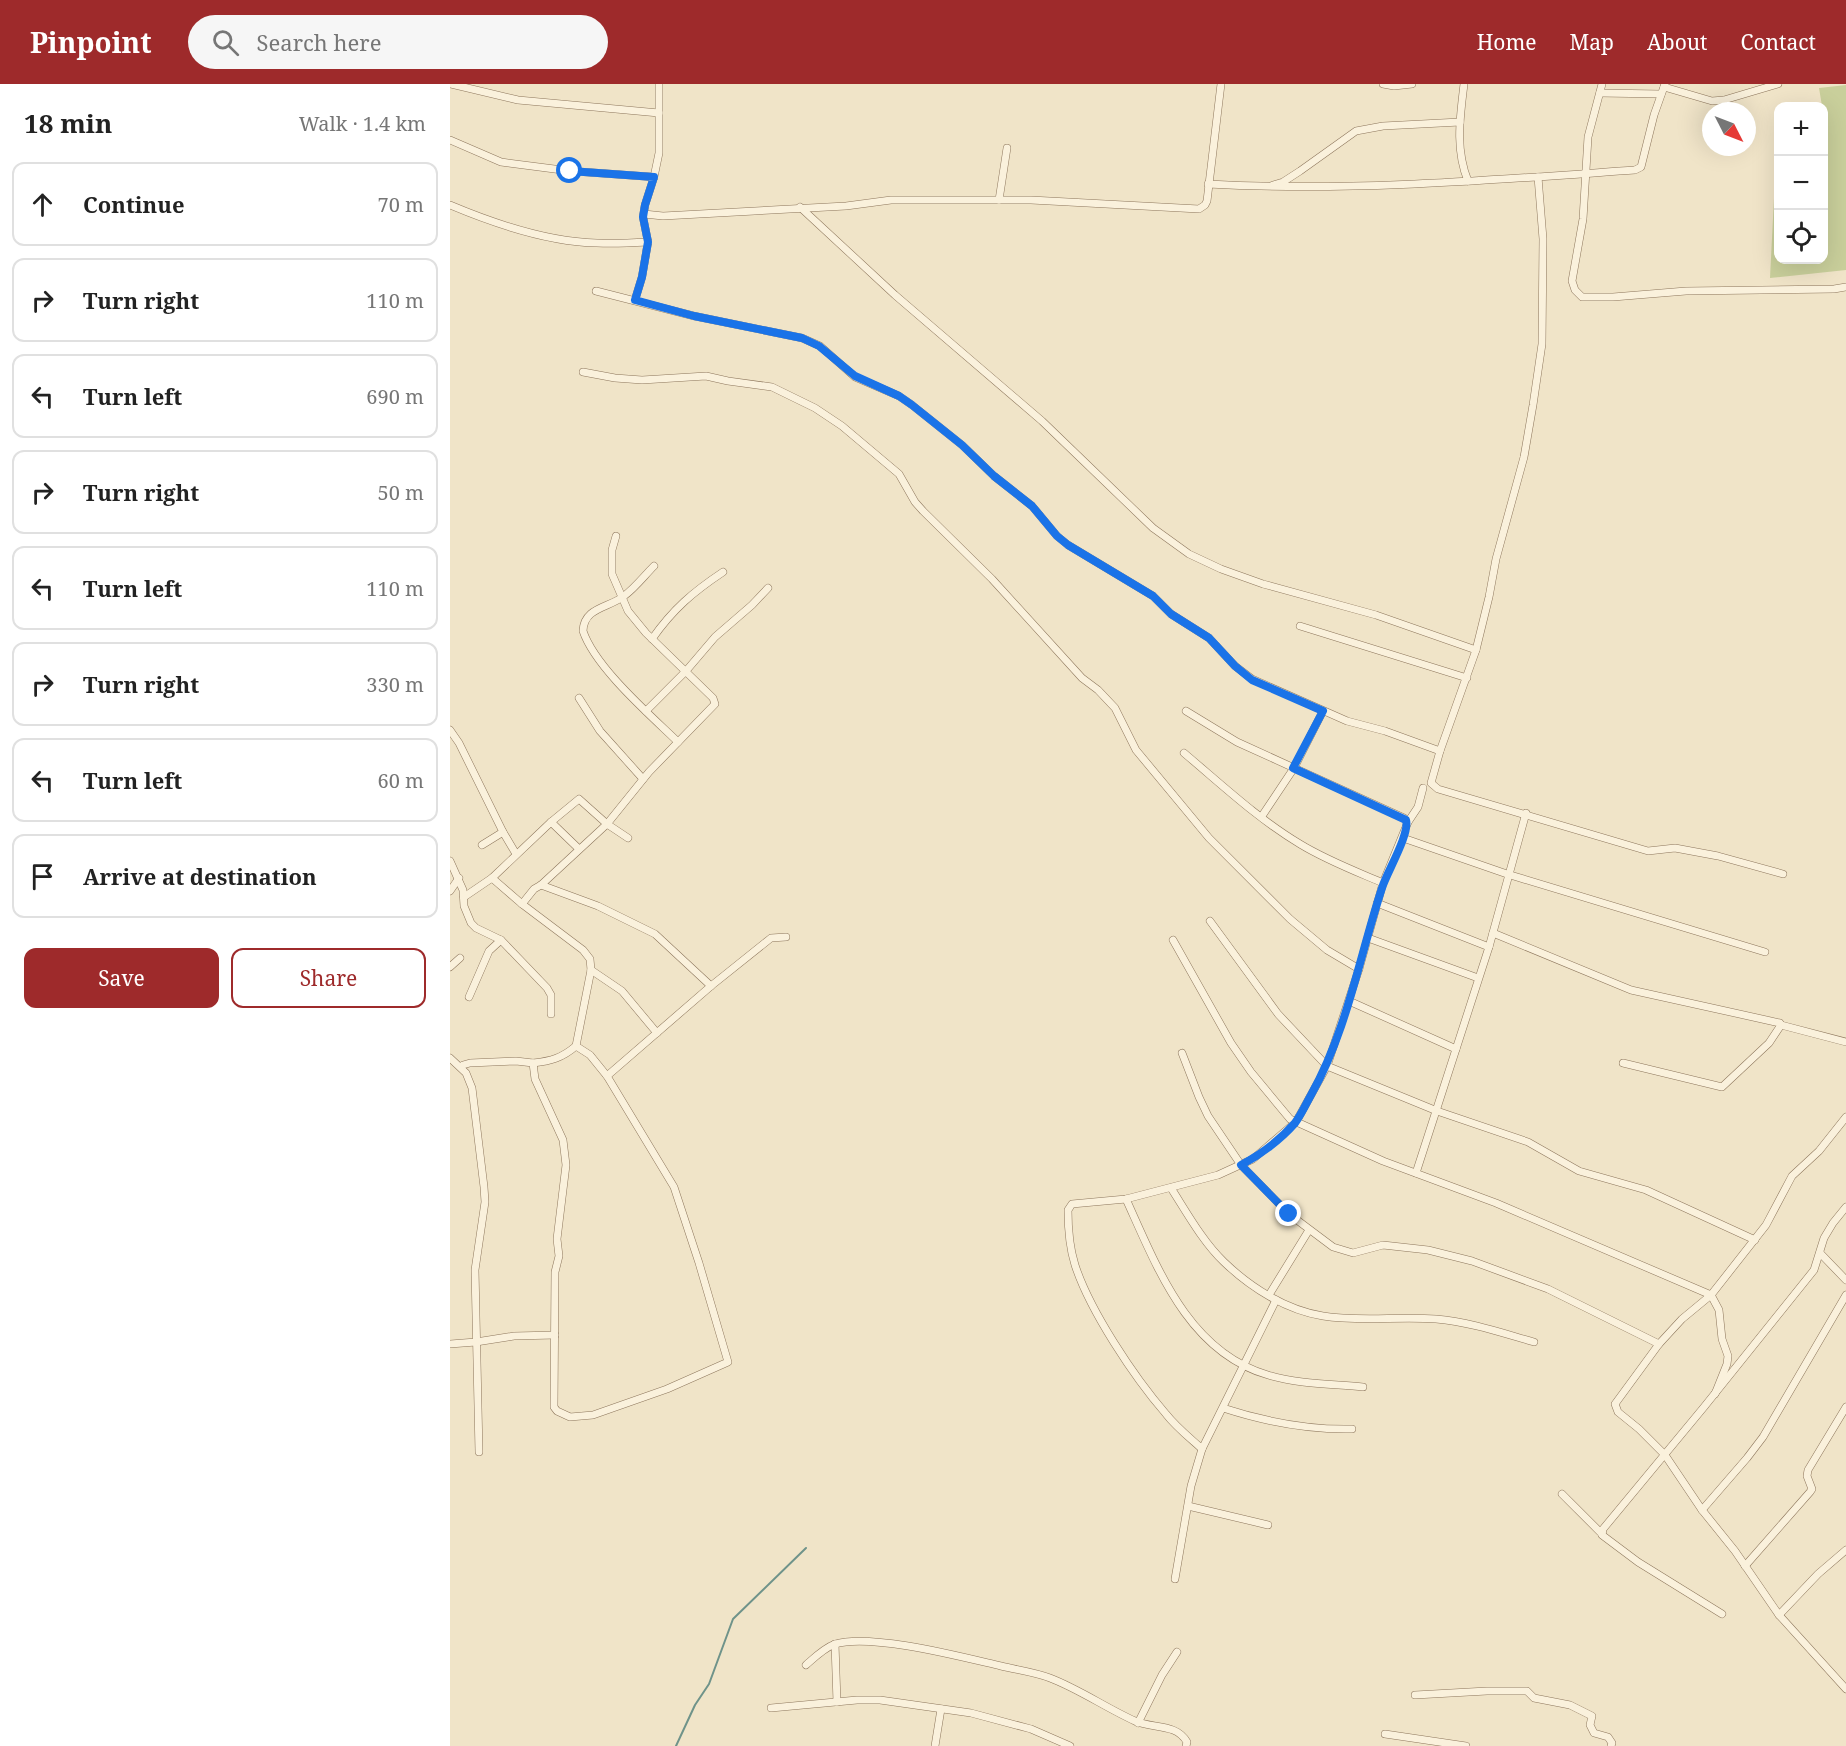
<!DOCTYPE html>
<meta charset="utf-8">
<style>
:root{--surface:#fff;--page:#f6f6f6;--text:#222;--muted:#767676;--line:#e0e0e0;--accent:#9e2a2b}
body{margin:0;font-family:"Noto Serif",serif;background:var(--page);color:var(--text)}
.controls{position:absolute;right:18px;top:18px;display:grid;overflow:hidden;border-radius:12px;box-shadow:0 6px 24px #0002}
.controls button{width:54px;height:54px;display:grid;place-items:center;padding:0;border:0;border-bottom:2px solid var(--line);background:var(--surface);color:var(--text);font:30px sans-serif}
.compass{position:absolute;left:1252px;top:18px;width:54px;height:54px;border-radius:50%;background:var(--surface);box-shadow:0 6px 24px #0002;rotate:132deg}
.stop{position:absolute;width:18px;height:18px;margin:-14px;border:4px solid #1a73e8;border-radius:50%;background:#fff}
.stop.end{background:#1a73e8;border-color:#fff;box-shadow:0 2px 6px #0008}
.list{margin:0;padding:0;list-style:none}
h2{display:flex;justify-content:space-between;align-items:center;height:78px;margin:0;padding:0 24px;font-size:26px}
h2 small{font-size:20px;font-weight:400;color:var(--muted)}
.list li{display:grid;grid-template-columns:39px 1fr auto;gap:18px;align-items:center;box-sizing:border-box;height:84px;margin:0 12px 12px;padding:0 12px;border:2px solid var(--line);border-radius:12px}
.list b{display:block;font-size:22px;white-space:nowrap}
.list em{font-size:20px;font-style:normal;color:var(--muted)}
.actions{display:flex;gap:12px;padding:18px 24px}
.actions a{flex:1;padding:14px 0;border:2px solid var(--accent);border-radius:12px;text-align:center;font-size:21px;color:var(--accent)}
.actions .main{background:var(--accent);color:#fff}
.icon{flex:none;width:33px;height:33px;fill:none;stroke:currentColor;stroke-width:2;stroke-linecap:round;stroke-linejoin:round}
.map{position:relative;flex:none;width:1396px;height:1662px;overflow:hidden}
header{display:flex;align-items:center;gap:36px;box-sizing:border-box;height:84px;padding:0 30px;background:var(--accent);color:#fff}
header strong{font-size:28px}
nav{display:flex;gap:33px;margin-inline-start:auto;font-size:21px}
.search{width:420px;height:54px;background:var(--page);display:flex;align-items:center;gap:15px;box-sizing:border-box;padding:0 21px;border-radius:33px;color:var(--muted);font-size:22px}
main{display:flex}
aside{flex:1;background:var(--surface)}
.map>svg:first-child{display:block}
.green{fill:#c9cf9b}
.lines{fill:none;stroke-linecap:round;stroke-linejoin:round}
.stream{stroke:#6f938a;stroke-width:2}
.minor-casing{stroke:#8d765c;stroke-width:8}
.minor{stroke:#faf1dc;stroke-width:7}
.route{stroke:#1a73e8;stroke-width:8}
</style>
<header>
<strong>Pinpoint</strong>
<div class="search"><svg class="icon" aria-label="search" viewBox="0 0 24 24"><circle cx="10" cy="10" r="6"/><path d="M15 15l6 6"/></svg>Search here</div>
<nav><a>Home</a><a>Map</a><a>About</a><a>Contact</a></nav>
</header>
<main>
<aside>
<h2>18 min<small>Walk · 1.4 km</small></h2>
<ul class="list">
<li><svg class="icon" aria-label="ahead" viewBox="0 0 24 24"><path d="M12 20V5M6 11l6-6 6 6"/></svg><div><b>Continue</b></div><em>70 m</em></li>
<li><svg class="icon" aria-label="right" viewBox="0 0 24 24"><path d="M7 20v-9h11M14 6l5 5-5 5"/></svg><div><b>Turn right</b></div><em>110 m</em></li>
<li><svg class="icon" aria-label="left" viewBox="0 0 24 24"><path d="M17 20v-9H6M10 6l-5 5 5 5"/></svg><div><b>Turn left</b></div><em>690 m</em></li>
<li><svg class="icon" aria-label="right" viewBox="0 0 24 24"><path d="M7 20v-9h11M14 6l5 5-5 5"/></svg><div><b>Turn right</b></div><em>50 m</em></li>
<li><svg class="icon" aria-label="left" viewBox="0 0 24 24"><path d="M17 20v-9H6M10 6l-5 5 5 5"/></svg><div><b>Turn left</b></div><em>110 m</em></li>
<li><svg class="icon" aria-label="right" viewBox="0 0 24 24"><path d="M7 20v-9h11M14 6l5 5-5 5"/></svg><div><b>Turn right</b></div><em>330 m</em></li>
<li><svg class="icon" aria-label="left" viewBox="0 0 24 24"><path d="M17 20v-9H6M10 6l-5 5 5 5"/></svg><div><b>Turn left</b></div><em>60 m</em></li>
<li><svg class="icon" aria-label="arrive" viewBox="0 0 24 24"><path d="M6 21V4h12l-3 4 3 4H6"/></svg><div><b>Arrive at destination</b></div></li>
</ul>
<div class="actions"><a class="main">Save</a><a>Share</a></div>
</aside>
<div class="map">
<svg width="1396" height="1662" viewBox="0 0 1396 1662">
<rect width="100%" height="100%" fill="#f0e4c8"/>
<path class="green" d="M1396,1V186L1320,194L1328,35V176H1374V64L1378,63L1374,22H1372L1369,4Z"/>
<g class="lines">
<path class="stream" d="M226,1662L245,1621L259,1600L283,1535L356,1464"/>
<g class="minor-casing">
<g id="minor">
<path d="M1,0L68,16L209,29"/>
<path d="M933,0L944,2L962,0"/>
<path d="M1014,0C1010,34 1005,65 1018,97"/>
<path d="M1152,0L1138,53L1133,135L1122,197L1125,206L1132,213H1163L1236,207L1384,205L1396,203"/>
<path d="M1214,3L1262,17L1274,16L1328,0"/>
<path d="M1150,9L1211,10"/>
<path d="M0,56L51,78L120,87L204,93"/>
<path d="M1088,93L1093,155L1092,260L1083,321L1074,373L1046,475L1039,513L1026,566L990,667L981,699L988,705L1198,767L1225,764L1268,772L1333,790"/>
<path d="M758,100C900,108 1043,96 1185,86L1191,83L1204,31L1215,0"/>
<path d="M823,101L833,98L850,87L906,47L933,42L1010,38"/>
<path d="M549,116L557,64"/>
<path d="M0,121C45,140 97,158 147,159C164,160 181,159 198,158"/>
<path d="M350,123L445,211L592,337L703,444L739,470L771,485L813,500L926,531L1026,566"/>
<path d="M194,130L213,132L396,122L441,116H581L749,125L755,121L757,117L771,0"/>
<path d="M146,207L244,232L352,254L370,262L405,293L449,312L462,321L512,361L544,392L582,422L607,452L618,461L703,512L721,530L759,554L785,582L802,595L897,637L935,647L990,667"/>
<path d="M185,216L192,193L198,158L193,133L195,121L204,93L209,69V0"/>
<path d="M133,288L165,294L192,296L256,292L278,297L322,303L365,324L392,342L449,390L465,418L473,427L542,495L632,594L648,606L665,624L686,666L759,754L840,835L877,866L909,885"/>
<path d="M204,482C194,492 185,504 174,512C159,524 134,523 133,547C145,583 199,630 228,658"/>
<path d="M850,542L1017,594"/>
<path d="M202,555C223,525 243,508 273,488"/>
<path d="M129,614L150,647L193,695"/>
<path d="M196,627L236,587L265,553L302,521L318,504"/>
<path d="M736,627L787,658L954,734L958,738L933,799L909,885L877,982L846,1038L803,1075L768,1091L676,1115L622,1120L618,1126C618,1145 619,1162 625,1181C640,1227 684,1293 716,1330C726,1343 740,1354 752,1365"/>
<path d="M0,646L9,659L53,748L32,761"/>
<path d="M734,669C771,700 808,735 850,760C876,776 905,787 933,799"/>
<path d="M812,732L844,684L873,627"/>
<path d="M101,738L129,715L157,740L178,754"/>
<path d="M958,738L968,723L973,704"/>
<path d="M53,748L66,770"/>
<path d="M953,754L1057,790L1315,868"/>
<path d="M0,777L13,806L14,822L21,839L26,844L51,856L97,904L101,911V930"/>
<path d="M42,794L72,820L133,866L140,875L141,886L126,962C112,974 101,977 83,979"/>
<path d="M91,801L148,822L205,850L261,902"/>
<path d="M0,807L9,794"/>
<path d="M14,813L42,794L101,738L129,765"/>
<path d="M927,819L1039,863"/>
<path d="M72,820L84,805L91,801L157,740L199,688L265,620L263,614L196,549L178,527L162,490V466L166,452"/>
<path d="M760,837L828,930L877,982L987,1027L1078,1058L1129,1087L1196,1106L1305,1156"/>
<path d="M1043,849L1181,906L1330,939L1331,941L1319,959L1272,1003L1173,979"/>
<path d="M918,854L1028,894"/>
<path d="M723,856L781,959L801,988L840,1035L933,1077L1046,1119L1261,1211L1269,1226L1272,1255L1278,1272L1277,1280L1265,1310"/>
<path d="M0,883L10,874"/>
<path d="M141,886L172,907L207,949"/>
<path d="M19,913L39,867L51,856"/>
<path d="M899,917L1006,965"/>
<path d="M1331,941L1396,958"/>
<path d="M732,969L749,1013L758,1032L791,1081L839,1130L883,1163L903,1169L933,1161L978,1166L1022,1177L1098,1205L1209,1260"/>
<path d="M0,974L16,989L22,1004L34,1103L35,1118L25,1186L29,1368"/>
<path d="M11,983L13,981L20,979L66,977L83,979L85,995L113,1056L116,1081L107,1155L109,1172L105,1188L104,1323L107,1327L120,1333L143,1331L217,1305L278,1278L249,1179L224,1103L157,992L140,971L126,962"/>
<path d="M157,992L261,902L321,854L336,853"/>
<path d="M1396,1033L1369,1067L1342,1092L1316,1141L1261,1211L1232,1235L1209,1260L1165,1320L1168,1328L1189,1345L1215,1371L1252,1426L1285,1467L1329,1531L1396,1605"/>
<path d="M966,1089L1039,863L1076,729"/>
<path d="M721,1104C737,1129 753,1158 774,1178C801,1204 836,1226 873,1232C910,1238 949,1232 986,1235C1020,1238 1052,1249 1084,1258"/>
<path d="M676,1115C707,1183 738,1268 818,1291C848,1300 882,1300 913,1303"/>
<path d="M1370,1169L1396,1196"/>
<path d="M819,1211L859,1146"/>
<path d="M0,1260L26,1258L64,1252L105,1251"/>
<path d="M773,1324C816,1338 857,1346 902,1345"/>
<path d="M1112,1410L1152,1450"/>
<path d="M738,1422L818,1441"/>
<path d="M1252,1426L1297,1374L1313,1353L1396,1211"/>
<path d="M1295,1482L1360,1408L1362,1405L1357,1392L1358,1386L1396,1323"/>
<path d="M725,1495L741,1402L752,1365L826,1216"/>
<path d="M1272,1530L1188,1478L1152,1451L1153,1445L1254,1323L1364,1186L1374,1154L1383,1139L1396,1123"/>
<path d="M1329,1531L1368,1490L1396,1466"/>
<path d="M385,1560L387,1618"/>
<path d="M356,1581C365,1573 374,1564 385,1560C421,1549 512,1573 551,1582C567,1586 584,1588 600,1594C629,1605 656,1624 685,1637C703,1645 726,1639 737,1658L736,1662"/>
<path d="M965,1611L1037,1607H1077L1084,1614L1120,1621L1142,1632L1140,1641L1144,1649L1158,1653L1162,1659L1161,1662"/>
<path d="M321,1624L407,1616H430L521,1629L581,1645L620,1662"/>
<path d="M688,1639L712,1591L727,1568"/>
<path d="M935,1650L1016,1662"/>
<path d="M485,1662L491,1625"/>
</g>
</g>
<use href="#minor" class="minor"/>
</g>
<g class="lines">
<path class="route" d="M120,87L204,93L195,121L193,133L198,158L192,193L185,216L244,232L352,254L369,262L405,292L449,312L462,321L512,361L544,392L582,422L607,452L618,461L703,512L721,530L759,554L785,582L802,596L873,627L843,684L956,736C960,750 937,788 932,804C909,874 897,947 861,1011C856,1020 851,1031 845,1039C831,1055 810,1071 791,1081L839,1130"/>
</g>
</svg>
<div class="controls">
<button>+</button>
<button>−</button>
<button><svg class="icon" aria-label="locate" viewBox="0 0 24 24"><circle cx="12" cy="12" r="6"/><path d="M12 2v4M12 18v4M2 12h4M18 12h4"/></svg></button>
</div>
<svg class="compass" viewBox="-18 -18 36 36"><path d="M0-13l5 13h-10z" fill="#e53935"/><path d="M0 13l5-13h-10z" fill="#767676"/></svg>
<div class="stop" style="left:120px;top:87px"></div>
<div class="stop end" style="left:839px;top:1130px"></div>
</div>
</main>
